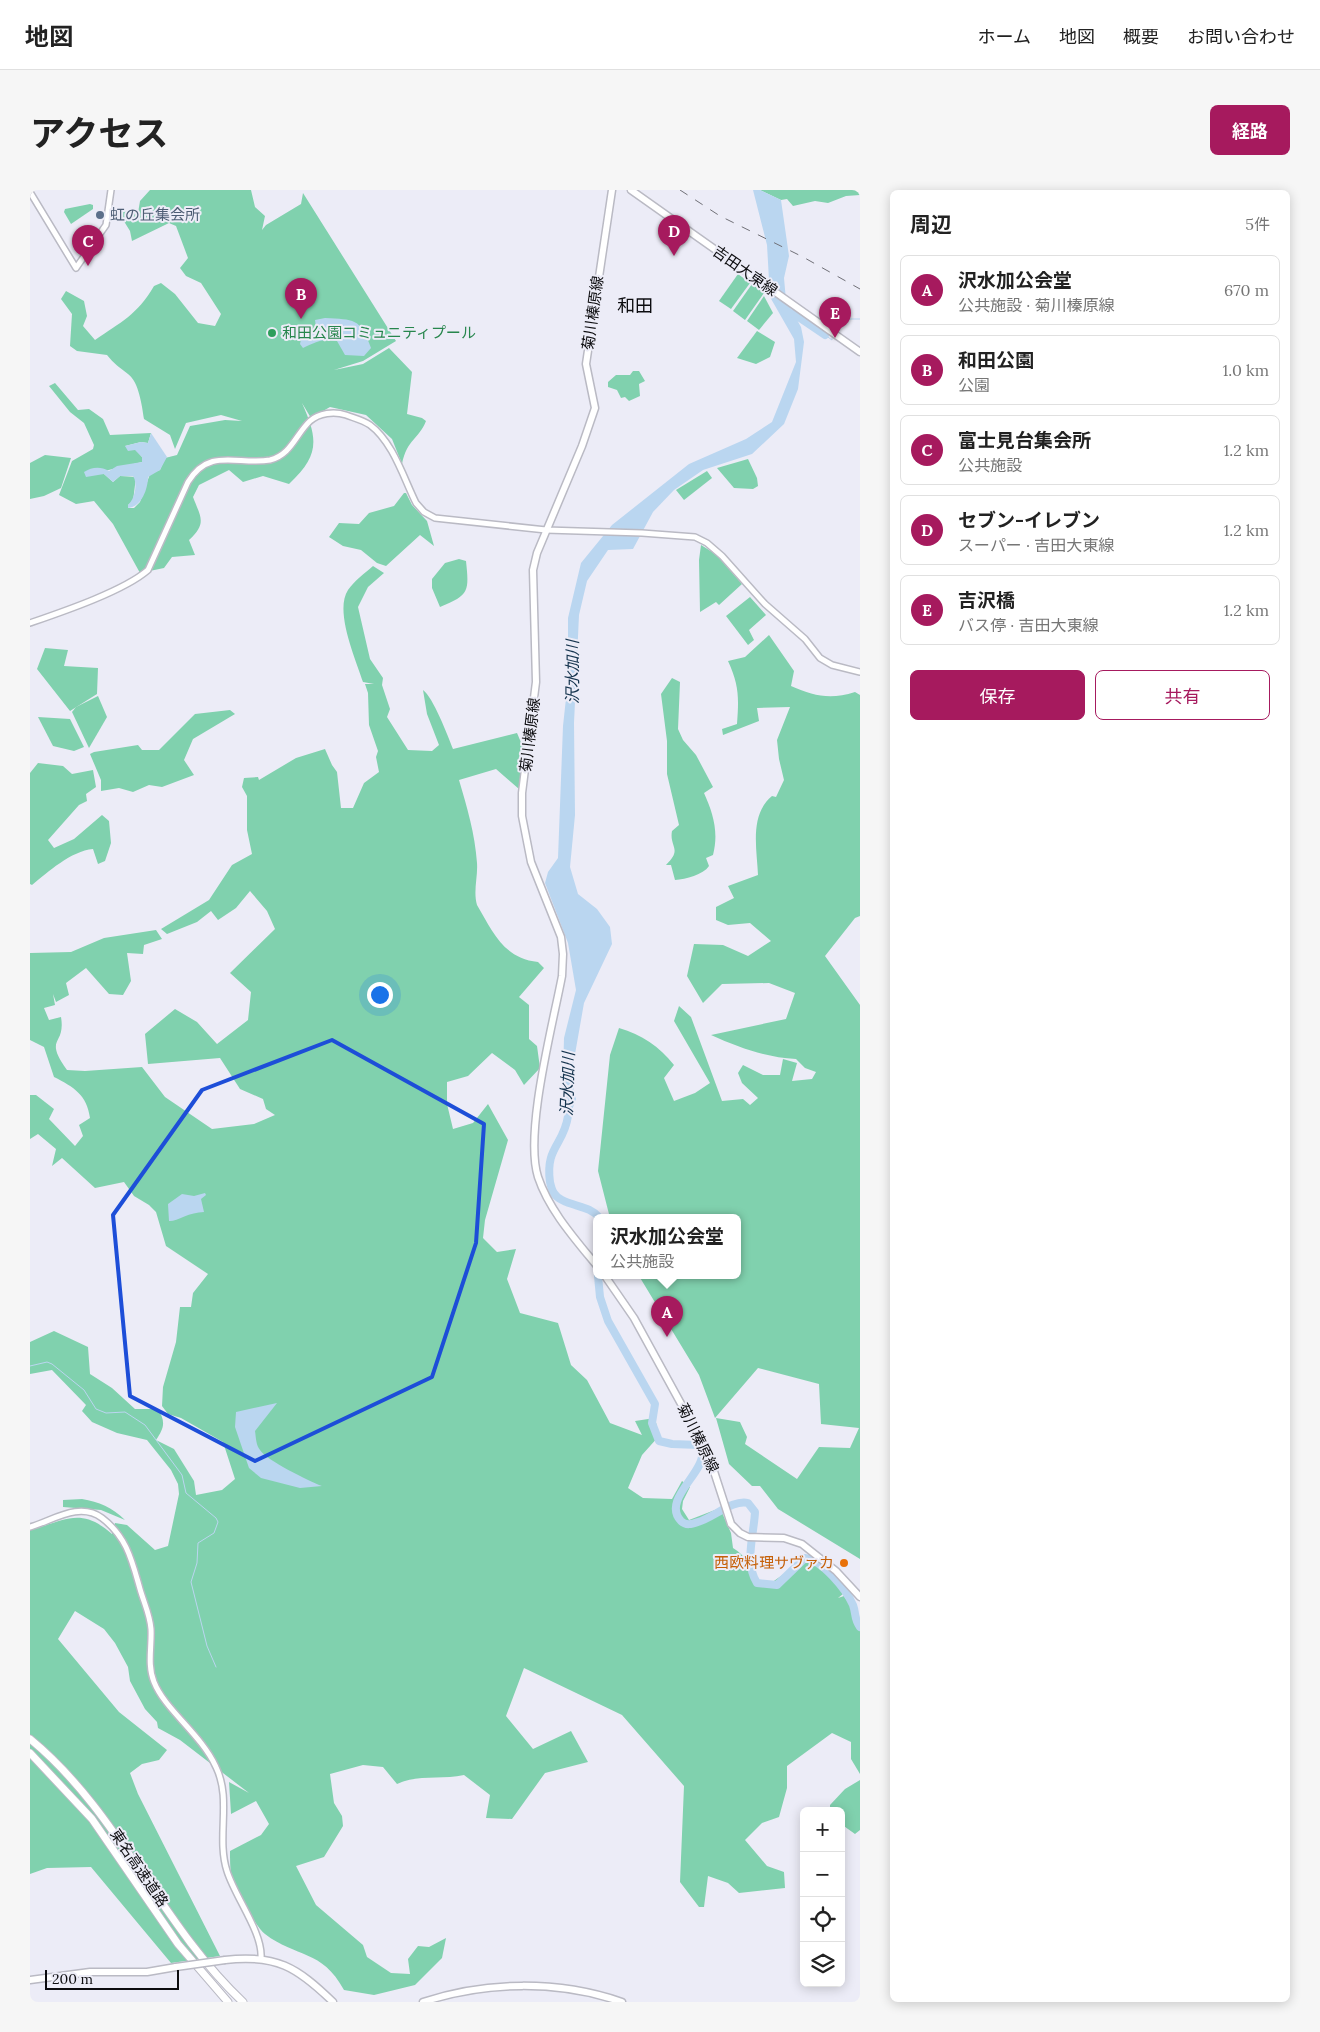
<!DOCTYPE html>
<html lang="ja">
<meta charset="utf-8">
<style>
:root{--surface:#fff;--page:#f6f6f6;--text:#222;--muted:#767676;--line:#e0e0e0;--accent:#a61a5e}
body{margin:0;font-family:Lora,"Noto Sans JP",serif;background:var(--page);color:var(--text)}
.controls{position:absolute;right:15px;bottom:15px;display:grid;overflow:hidden;border-radius:8px;box-shadow:0 2px 12px #0003}
.controls button{width:45px;height:45px;display:grid;place-items:center;padding:0;border:0;border-bottom:1px solid var(--line);background:var(--surface);color:var(--text);font:25px sans-serif}
.scale{position:absolute;left:15px;bottom:12px;width:134px;box-sizing:border-box;padding-left:5px;border:2px solid #0c0c0f;border-top:0;font-size:14px;line-height:18px;white-space:nowrap;color:#0c0c0f;-webkit-text-stroke:4px #ececf7;paint-order:stroke}
.you{position:absolute;left:349px;top:804px;width:18px;height:18px;margin:-12px;border:4px solid #fff;border-radius:50%;background:#1a73e8;box-shadow:0 0 0 8px #1a73e833}
.badge{display:grid;place-items:center;width:32px;height:32px;border-radius:50%;background:var(--accent);color:#fff;font-size:16px;font-weight:700}
.pin{position:absolute;translate:-50% -41px;filter:drop-shadow(0 1px 2px #0008)}
.pin::after{content:'';position:absolute;top:26px;width:18px;height:15px;background:inherit;clip-path:polygon(0 0,100% 0,50% 100%)}
.popup{position:absolute;left:563px;top:1024px;width:148px;height:65px;box-sizing:border-box;display:grid;place-content:center;border-radius:8px;background:var(--surface);filter:drop-shadow(0 1px 4px #0005);font-size:16px;white-space:nowrap;color:var(--muted)}
.popup b{font-size:19px;color:var(--text)}
.popup::after{content:'';position:absolute;left:50%;top:100%;margin-left:-10px;border:10px solid transparent;border-top-color:var(--surface)}
.list{margin:0;padding:0;list-style:none}
h2{display:flex;justify-content:space-between;align-items:center;height:65px;margin:0;padding:0 20px;font-size:21px}
h2 small{font-size:16px;font-weight:400;color:var(--muted)}
.list li{display:grid;grid-template-columns:32px 1fr auto;gap:15px;align-items:center;box-sizing:border-box;height:70px;margin:0 10px 10px;padding:0 10px;border:1px solid var(--line);border-radius:8px}
.list b{display:block;font-size:19px;white-space:nowrap}
.list p{margin:0;font-size:16px;white-space:nowrap;color:var(--muted)}
.list em{font-size:16px;font-style:normal;color:var(--muted)}
.actions{display:flex;gap:10px;padding:15px 20px}
.actions a{flex:1;padding:11px 0;border:1px solid var(--accent);border-radius:8px;text-align:center;font-size:18px;color:var(--accent)}
.actions .main{background:var(--accent);color:#fff}
.icon{flex:none;width:28px;height:28px;fill:none;stroke:currentColor;stroke-width:2;stroke-linecap:round;stroke-linejoin:round}
.map{position:relative;flex:none;width:830px;height:1812px;overflow:hidden;border-radius:8px}
header{display:flex;align-items:center;gap:30px;box-sizing:border-box;height:70px;padding:0 25px;background:var(--surface);border-bottom:1px solid var(--line)}
header strong{font-size:24px}
nav{display:flex;gap:28px;margin-inline-start:auto;font-size:18px}
.intro{display:flex;align-items:center;justify-content:space-between;box-sizing:border-box;height:120px;padding:0 30px}
h1{margin:0;font-size:35px}
.button{padding:12px 22px;border-radius:8px;background:var(--accent);color:#fff;font-size:18px;font-weight:700}
main{display:flex;gap:30px;padding:0 30px}
aside{flex:1;background:var(--surface);border-radius:8px;box-shadow:0 2px 12px #0003}
.map>svg:first-child{display:block}
.green{fill:#80d1ae}
.water{fill:#bad6f0}
.lines{fill:none;stroke-linecap:round;stroke-linejoin:round}
.stream{stroke:#bad6f0;stroke-width:1}
.river{stroke:#bad6f0;stroke-width:8}
.minor-casing{stroke:#babac4;stroke-width:8}
.major-casing{stroke:#babac4;stroke-width:9}
.highway-casing{stroke:#babac4;stroke-width:9}
.minor{stroke:#fff;stroke-width:5}
.major{stroke:#fff;stroke-width:6}
.highway{stroke:#fff;stroke-width:7}
.rail{stroke:#707077;stroke-width:1;stroke-dasharray:9 9;stroke-linecap:butt}
.major-bridge-casing{stroke:#babac4;stroke-width:9;stroke-linecap:butt}
.major-bridge{stroke:#fff;stroke-width:6}
.marked{fill:none;stroke:#1d4ed8;stroke-width:4;stroke-linejoin:round}
.service-dot{fill:#5c6f8a;stroke:#ececf7;stroke-width:2}
.leisure-dot{fill:#2e9e5b;stroke:#ececf7;stroke-width:2}
.food-dot{fill:#e8710a;stroke:#ececf7;stroke-width:2}
.labels{text-anchor:middle;stroke-width:4;stroke-linejoin:round;paint-order:stroke}
.service-label{font-size:15px;fill:#4e5e75;stroke:#ececf7;text-anchor:start}
.street-label{font-size:15px;fill:#0c0c0f;stroke:#ececf7}
.leisure-label{font-size:15px;fill:#27864d;stroke:#ececf7;text-anchor:start}
.food-label{font-size:15px;fill:#c56008;stroke:#ececf7;text-anchor:end}
.water-label{font-size:16px;font-style:italic;fill:#15344e;stroke:#ececf7}
.quarter-label{font-size:18px;fill:#0c0c0f;stroke:#ececf7}
</style>
<header>
<strong>地図</strong>
<nav><a>ホーム</a><a>地図</a><a>概要</a><a>お問い合わせ</a></nav>
</header>
<div class="intro"><h1>アクセス</h1><a class="button">経路</a></div>
<main>
<div class="map">
<svg width="830" height="1812" viewBox="0 0 830 1812">
<rect width="100%" height="100%" fill="#ececf7"/>
<g class="green">
<path d="M120,0H221L225,17L235,26L232,40L236,35L271,14L273,3L366,151L333,171L304,180L333,174L359,158L382,182L377,224L392,228L396,231C389,249 377,249 372,274L362,249L336,225L300,217L281,228L272,213C288,249 290,265 259,294L233,286L213,292L199,280L169,295L163,307C171,328 177,333 159,350L165,365L142,367L134,378L110,383L83,334L64,311L46,314L29,305L42,271L63,259L64,255L54,233L40,222L19,196L25,193L48,220L59,219L73,229L80,245L121,243L118,253L111,252L95,256L105,259L112,267V272L62,284H74L83,292L90,286L106,287L103,311L98,315V318H104L110,312L120,284L130,280L135,268L147,265L160,236L195,230L212,231L191,225L156,233L145,259L140,245L114,229C112,216 109,192 98,184C89,177 84,174 77,165L47,161L40,156L42,124L31,109L36,101L54,111L57,126L53,136L65,150C91,132 107,125 124,96L131,93L145,104L168,133L185,136L191,124L171,93L156,86L150,78L158,68L146,36L139,33L102,51L100,41L87,20L108,23L110,11Z"/>
<path d="M730,0H830V5L816,6L798,13L785,11L763,16L757,9L751,10Z"/>
<path d="M60,14L63,15V19L41,34L34,22L35,19Z"/>
<path d="M708,84L720,93L701,119L689,111Z"/>
<path d="M722,94L734,103L715,130L703,121Z"/>
<path d="M734,106L743,123L729,140L717,131Z"/>
<path d="M727,141L745,152L740,167L726,174L707,168Z"/>
<path d="M603,181H609L615,191L609,194L610,206L599,211L595,207L591,208L587,200L578,197V192L586,185H600Z"/>
<path d="M15,265L41,268L31,298L14,306L0,309V273Z"/>
<path d="M718,269L727,288L728,296L723,299L704,298L687,278Z"/>
<path d="M677,281L682,288L654,310L646,300Z"/>
<path d="M374,303H376L382,315L397,331L404,356L390,345L356,376L347,373L331,360L313,356L299,347L309,333L329,334L339,323L364,316Z"/>
<path d="M671,355L687,365L712,394L689,415L686,412L670,422L669,370Z"/>
<path d="M429,369L436,371C439,401 440,405 410,417L402,398V389L415,373Z"/>
<path d="M343,376L354,383L338,397L328,417L340,469L353,488L352,495L360,519L357,527L378,560L402,561L409,555L397,524L393,500C403,507 418,546 423,559L487,543L493,557L489,599L466,579L429,590C437,617 445,644 447,673C448,687 443,701 447,715C463,742 473,768 508,772L514,778L489,807L499,815V849L507,856L510,878L494,895L485,880L462,863L438,886L417,892V914L423,939L443,933L458,914L478,950L455,1030L453,1048L467,1062L486,1059L477,1089L490,1123L528,1133L541,1175L557,1190L580,1233L612,1245L605,1231L625,1228L629,1246L612,1265L598,1298L613,1308L642,1309L652,1291L660,1297L653,1311L652,1319L659,1330L690,1318L701,1343L703,1358C716,1366 720,1375 724,1390L741,1393L771,1372L780,1370L802,1386L813,1404L808,1408L814,1406L830,1430V1584L821,1569V1552L802,1543L757,1576V1598L749,1627L732,1633L715,1650L737,1676L754,1682L755,1698L709,1703L698,1693L678,1686L674,1717H669L650,1692L654,1596L592,1525L494,1478L476,1526L503,1559L541,1541L558,1572L515,1583L482,1629L456,1628L460,1605L434,1585C411,1590 388,1584 367,1594L353,1577L333,1575L300,1584L304,1613L312,1626L313,1636L294,1667L266,1676L286,1715L333,1755L337,1767L361,1783L380,1784L378,1769L388,1756L399,1757L416,1748L412,1768L385,1795L344,1805L314,1800C292,1759 266,1768 235,1744C226,1738 203,1695 201,1684C200,1677 200,1669 200,1661L231,1645L239,1634L226,1611L201,1624L199,1592L219,1603L150,1550L128,1538L127,1532L115,1519L100,1491L98,1477L85,1453L74,1439L45,1421L28,1449L89,1522L137,1560L129,1570L112,1574L100,1583L108,1604L190,1766L141,1773L61,1677L17,1678L0,1684V1340C35,1331 50,1316 82,1344L85,1333L97,1335L125,1360L138,1356L149,1304L148,1294L141,1280L117,1250L87,1243L62,1232L52,1221L56,1215L22,1180L0,1184V1152L24,1141L58,1157L60,1184L82,1198L105,1219H128C136,1232 134,1238 126,1250L144,1259L164,1291L166,1305L192,1300L205,1289L193,1252L151,1228L138,1224L132,1216L133,1197L146,1152L150,1117H161L163,1103L178,1084L136,1056L126,1022L119,1015L104,1006L94,992L65,998L32,968L22,976L26,959L8,944L0,949V905H6L24,919L19,929L45,956L53,946L49,935L60,928C57,905 44,897 24,887L14,857L0,850V763L41,762L74,748L126,740L132,749L114,755L113,764L97,763L101,791L93,805L79,804L56,778L36,793L39,805L26,812L23,804L25,815L14,818L19,830L31,827C36,857 13,846 37,880L55,881L112,877L135,907L182,939L224,934L245,925L236,919L233,909L210,899L190,868L118,874L115,844L145,819L167,832L187,854L218,830L221,802L200,783L245,739L237,721L220,701L206,718L188,730L181,721L167,732L137,744L131,739L179,710L202,675L222,664L217,640V606L212,597L214,588L228,587L229,590L266,568L295,559L302,575L307,582L311,618H323L334,593L349,582L346,567L348,561L339,535L338,503L335,494H344L333,492C326,470 304,421 318,400C324,391 335,383 343,376Z"/>
<path d="M720,407L736,425L719,440L724,450L718,455L696,426Z"/>
<path d="M739,445L764,481L761,496C784,506 800,510 825,502L830,505V726L825,728L795,766L830,815V1369L748,1319L730,1296H722L699,1274L686,1228L710,1232L717,1247L715,1254L767,1289L789,1257L820,1258L829,1238L791,1234L789,1194L728,1178L685,1228L669,1185L609,1086H707V1028H580L568,981L580,865L589,838C612,845 629,856 644,875L634,888L644,911L665,903L680,893L644,831L649,816L661,827L692,911L713,909L720,915L728,908L712,893L708,883L713,875L733,885H750L753,869L767,873L762,891L782,889L786,882L775,878L766,869C735,867 710,858 681,845L756,829L765,803L739,793L692,794L673,813L657,786L664,754L693,755L718,766L741,751L720,733L698,735L686,730V717L704,708L698,696L728,685C727,659 719,625 742,606L746,607L754,590L749,569L747,550L760,517L727,518L729,531L693,545L692,539L707,534C709,507 709,495 698,471L715,467Z"/>
<path d="M15,458L38,460L34,476L68,478L67,504L40,521L7,479Z"/>
<path d="M642,488L650,492L648,539L653,550L666,565L683,597L674,603C683,623 689,642 683,665L676,668L679,676C673,685 656,689 645,690L641,675H636C653,659 639,657 642,641L649,635L637,584V551L631,504Z"/>
<path d="M68,506L77,527L59,558L42,522L46,517Z"/>
<path d="M200,520L205,524L163,549L154,570L164,585L132,597L119,595L103,602L89,598L71,601V590L60,564L64,562L108,555L112,560H129L165,524Z"/>
<path d="M8,527L40,529L54,557L44,561L23,556Z"/>
<path d="M8,573L33,576L42,584L63,580L66,597L56,604L57,611L49,615L18,650L24,658L44,649L72,625L79,631L81,653L75,671L68,674L63,659C41,661 18,682 2,695L0,694V583Z"/>
<path d="M52,1309C69,1312 82,1317 95,1330L71,1320L33,1317V1310Z"/>
<path d="M830,1590V1640L825,1644L811,1634V1621H800V1615L815,1599Z"/>
</g>
<g class="water">
<path d="M723,0H730L751,10L759,66L754,88L756,110L771,137L774,152L768,199L754,234L722,264L673,280L644,300L623,322L603,359L578,360L557,391L549,425L544,533L545,625L540,677L548,704L567,719L580,737L582,754L554,813L541,887L546,909L537,934L533,884L534,848L546,800L538,753L515,693L518,682L528,668L533,536L538,490V428L551,373L582,335L659,274L716,249L742,232L766,172L764,149L740,107L737,55Z"/>
<path d="M295,128C324,130 330,127 341,158L334,166L315,165L307,151C293,148 286,152 273,158L270,154L272,145L282,143L286,137L285,130Z"/>
<path d="M121,243L137,267L130,280L118,287C118,298 112,317 98,318V315C105,309 108,293 103,286H90L83,292L74,284L56,287L54,282C62,277 70,276 79,281L87,276L112,272V267L105,260L98,261L95,256L111,252L118,253Z"/>
<path d="M175,1003L176,1005L171,1009L174,1022C159,1022 146,1032 139,1031L138,1014L152,1004L164,1006Z"/>
<path d="M247,1213L225,1241C226,1248 226,1255 230,1260C236,1270 279,1291 292,1296L270,1298L231,1288L219,1278L205,1237L206,1222Z"/>
</g>
<g class="lines">
<g class="stream">
<path d="M818,129H830"/>
<path d="M795,145L802,150V148"/>
<path d="M0,1176L17,1172L22,1174L54,1200L66,1219L76,1223L95,1222L115,1235L152,1285L156,1303L186,1328L188,1332L184,1343L168,1353L167,1373L161,1392L177,1456L186,1477"/>
</g>
<g class="river">
<path d="M755,122L764,124L795,145"/>
<path d="M538,926C534,955 515,957 520,992C522,1001 524,1006 532,1010C545,1017 560,1016 570,1028"/>
<path d="M568,1086L570,1107L578,1131L625,1214L622,1233L629,1251L642,1254L669,1255C670,1258 672,1263 672,1266C671,1285 632,1311 651,1331C656,1336 662,1334 668,1332C683,1328 703,1309 718,1313L725,1322C724,1344 714,1373 727,1393L747,1395L775,1368C792,1370 816,1399 823,1415C826,1423 824,1429 830,1437"/>
</g>
<g class="minor-casing">
<g id="minor">
<path d="M0,2L46,78L76,35L81,0"/>
<path d="M0,433C32,422 94,401 118,380L158,292C180,256 209,276 240,270C261,265 266,244 280,231C289,223 304,221 316,225C324,228 333,230 340,235C363,252 374,289 386,313L394,322L405,328L516,340L612,343L665,347L677,353L692,366L735,414L775,449L790,468L802,475L830,482"/>
<path d="M0,1337C22,1331 49,1311 72,1328C97,1347 102,1371 110,1399C114,1413 120,1425 121,1439C122,1456 117,1475 124,1492C135,1520 171,1544 186,1577C202,1610 186,1647 197,1681C205,1707 233,1743 231,1768"/>
</g>
</g>
<g class="major-casing">
<g id="major">
<path d="M601,0L830,162"/>
<path d="M567,1076C545,1049 519,1020 508,987C494,943 523,834 532,786L533,764L531,747L501,672L492,626V603L506,492L503,380L507,363L552,256L565,218L556,174L582,0"/>
<path d="M575,1086L604,1128L678,1263L701,1334L710,1343L718,1347L754,1348L772,1354L806,1381L830,1407"/>
<path d="M195,1770C246,1764 267,1777 303,1812"/>
<path d="M0,1790L60,1782H117L146,1777"/>
<path d="M393,1812C456,1791 528,1790 592,1812"/>
</g>
</g>
<g class="highway-casing">
<g id="highway">
<path d="M0,1549C89,1622 130,1734 213,1812"/>
<path d="M0,1563L62,1629L148,1754L198,1812"/>
</g>
</g>
<use href="#minor" class="minor"/>
<use href="#major" class="major"/>
<use href="#highway" class="highway"/>
<path class="rail" d="M650,0L690,26L773,67L830,99"/>
<g class="major-bridge-casing">
<path id="major-bridge" d="M146,1777L195,1770"/>
</g>
<use href="#major-bridge" class="major-bridge"/>
</g>
<path class="marked" d="M302,850L454,934L446,1053L402,1187L225,1271L100,1206L83,1025L172,900Z"/>
<circle class="service-dot" cx="70" cy="25" r="5"/>
<circle class="leisure-dot" cx="242" cy="143" r="5"/>
<circle class="food-dot" cx="814" cy="1373" r="5"/>
<g class="labels">
<g class="service-label">
<text x="80" y="30">虹の丘集会所</text>
</g>
<g class="street-label">
<text transform="translate(715 81) rotate(35)" y="5">吉田大東線</text>
<text transform="translate(563 123) rotate(-82)" y="5">菊川榛原線</text>
<text transform="translate(500 545) rotate(-83)" y="5">菊川榛原線</text>
<text transform="translate(668 1248) rotate(64)" y="5">菊川榛原線</text>
<text transform="translate(109 1678) rotate(56)" y="5">東名高速道路</text>
</g>
<g class="leisure-label">
<text x="252" y="148">和田公園コミュニティプール</text>
</g>
<g class="food-label">
<text x="804" y="1378">西欧料理サヴァカ</text>
</g>
<g class="water-label">
<text transform="translate(542 482) rotate(-90)" y="6">沢水加川</text>
<text transform="translate(537 894) rotate(-88)" y="6">沢水加川</text>
</g>
<g class="quarter-label">
<text x="605" y="122">和田</text>
</g>
</g>
</svg>
<div class="controls">
<button>+</button>
<button>−</button>
<button><svg class="icon" aria-label="locate" viewBox="0 0 24 24"><circle cx="12" cy="12" r="6"/><path d="M12 2v4M12 18v4M2 12h4M18 12h4"/></svg></button>
<button><svg class="icon" aria-label="layers" viewBox="0 0 24 24"><path d="M12 4l9 5-9 5-9-5zM3 14l9 5 9-5"/></svg></button>
</div>
<div class="scale">200 m</div>
<div class="you"></div>
<div class="pin badge" style="left:637px;top:1147px">A</div>
<div class="popup"><b>沢水加公会堂</b>公共施設</div>
<div class="pin badge" style="left:271px;top:129px">B</div>
<div class="pin badge" style="left:58px;top:76px">C</div>
<div class="pin badge" style="left:644px;top:66px">D</div>
<div class="pin badge" style="left:805px;top:148px">E</div>
</div>
<aside>
<h2>周辺<small>5件</small></h2>
<ul class="list">
<li><span class="badge">A</span><div><b>沢水加公会堂</b><p>公共施設 · 菊川榛原線</p></div><em>670 m</em></li>
<li><span class="badge">B</span><div><b>和田公園</b><p>公園</p></div><em>1.0 km</em></li>
<li><span class="badge">C</span><div><b>富士見台集会所</b><p>公共施設</p></div><em>1.2 km</em></li>
<li><span class="badge">D</span><div><b>セブン-イレブン</b><p>スーパー · 吉田大東線</p></div><em>1.2 km</em></li>
<li><span class="badge">E</span><div><b>吉沢橋</b><p>バス停 · 吉田大東線</p></div><em>1.2 km</em></li>
</ul>
<div class="actions"><a class="main">保存</a><a>共有</a></div>
</aside>
</main>
